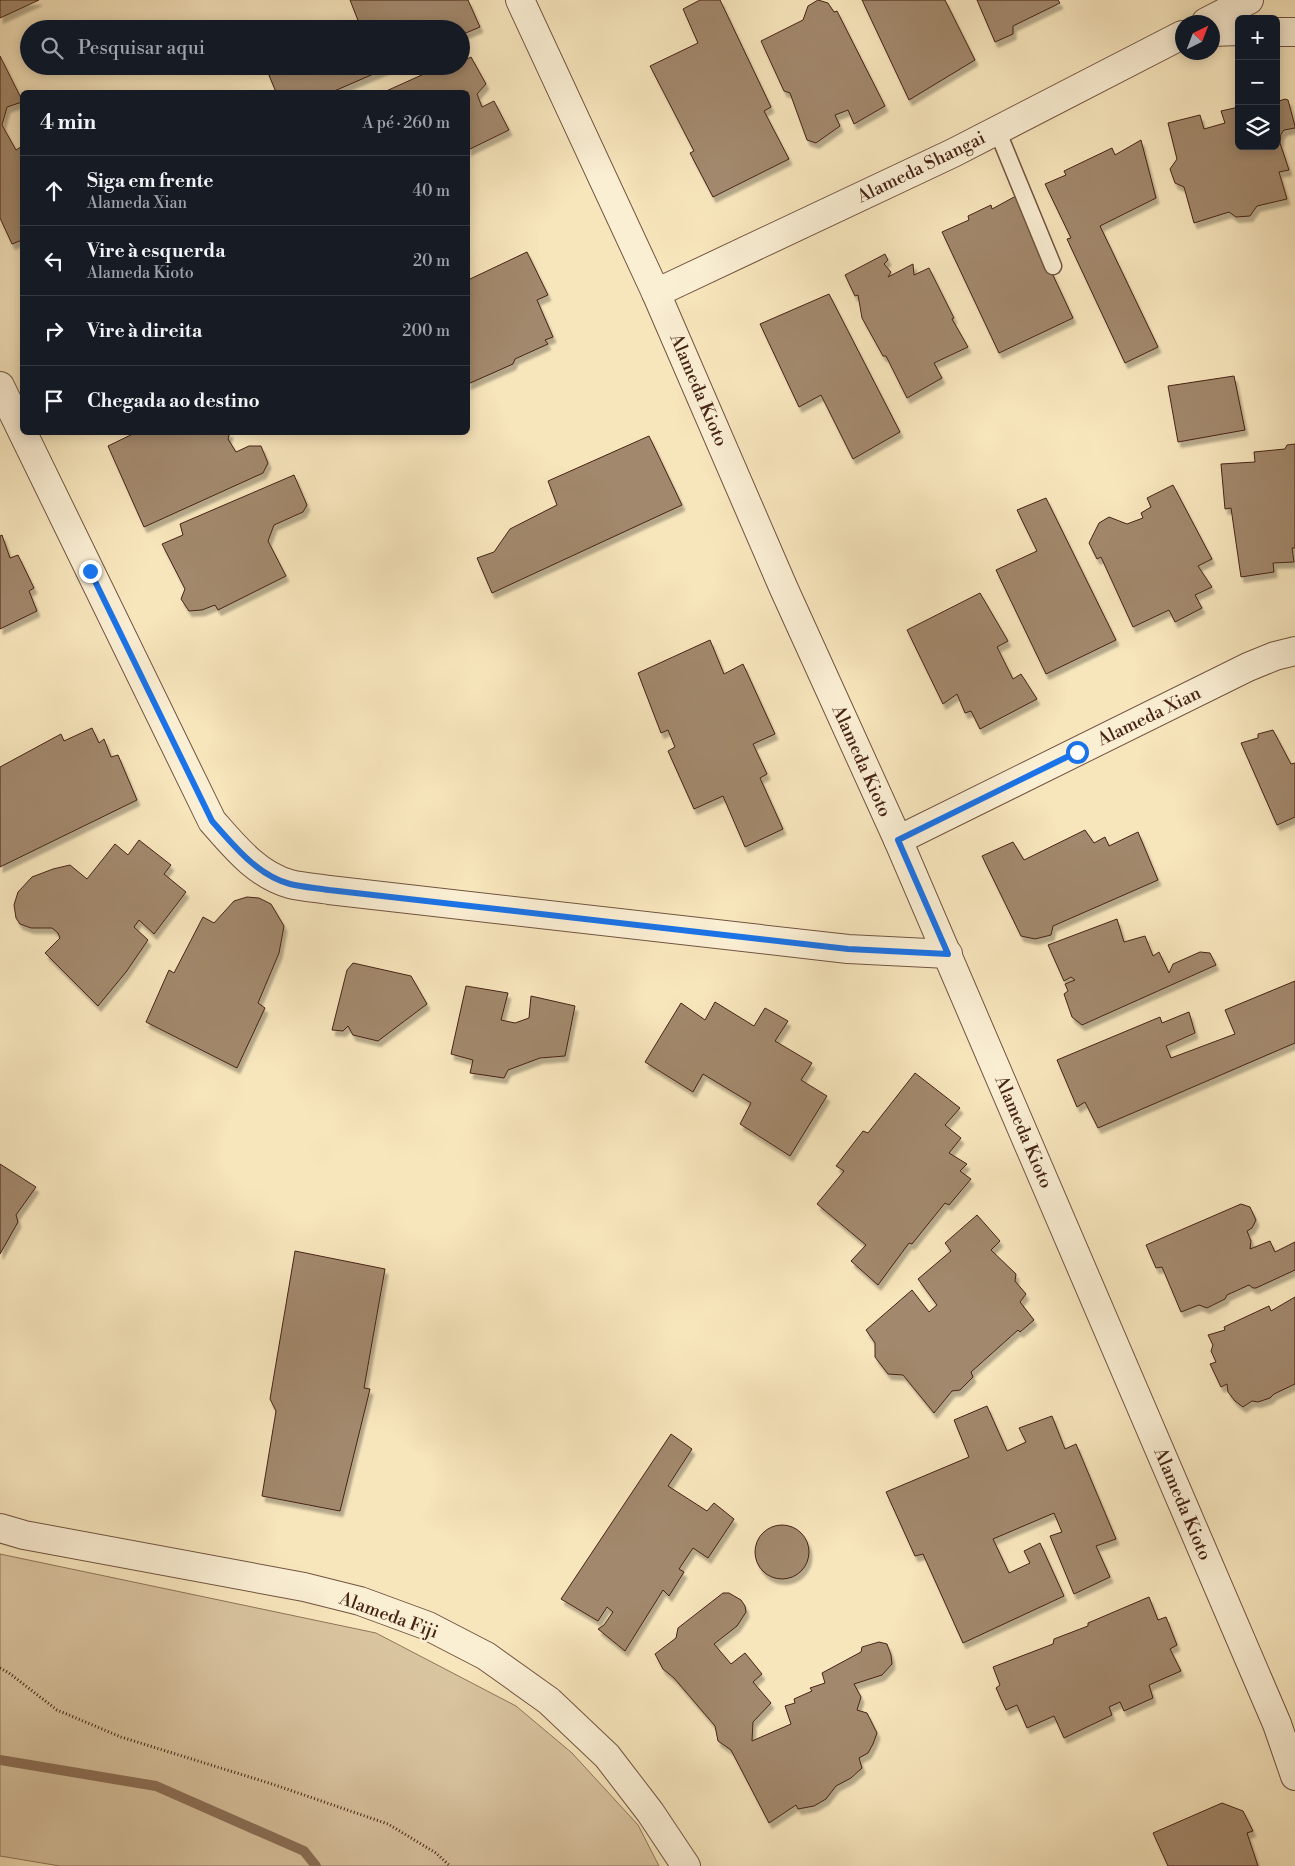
<!DOCTYPE html>
<html lang="pt">
<meta charset="utf-8">
<style>
:root{--surface:#171b24;--page:#242831;--text:#f1f3f6;--muted:#9ea1a6;--line:#363941}
body{margin:0;font-family:"Libre Bodoni",serif;background:var(--page);color:var(--text)}
.controls{position:absolute;right:15px;top:15px;display:grid;overflow:hidden;border-radius:8px;box-shadow:0 2px 12px #0003}
.controls button{width:45px;height:45px;display:grid;place-items:center;padding:0;border:0;border-bottom:1px solid var(--line);background:var(--surface);color:var(--text);font:25px sans-serif}
.compass{position:absolute;left:1175px;top:15px;width:45px;height:45px;border-radius:50%;background:var(--surface);box-shadow:0 2px 12px #0003;rotate:42deg}
.stop{position:absolute;width:15px;height:15px;margin:-11px;border:4px solid #1a73e8;border-radius:50%;background:#fff}
.stop.end{background:#1a73e8;border-color:#fff;box-shadow:0 1px 5px #0008}
.list{margin:0;padding:0;list-style:none}
h2{display:flex;justify-content:space-between;align-items:center;height:65px;margin:0;padding:0 20px;font-size:21px}
h2 small{font-size:16px;font-weight:400;color:var(--muted)}
.list li{display:grid;grid-template-columns:32px 1fr auto;gap:15px;align-items:center;box-sizing:border-box;height:70px;padding:0 20px;border-top:1px solid var(--line)}
.list b{display:block;font-size:19px;white-space:nowrap}
.list p{margin:0;font-size:16px;white-space:nowrap;color:var(--muted)}
.list em{font-size:16px;font-style:normal;color:var(--muted)}
.icon{flex:none;width:28px;height:28px;fill:none;stroke:currentColor;stroke-width:2;stroke-linecap:round;stroke-linejoin:round}
.map{position:relative;flex:none;width:1295px;height:1866px;overflow:hidden}
.search{position:absolute;background:var(--surface);box-shadow:0 2px 12px #0003;left:20px;top:20px;width:450px;height:55px;display:flex;align-items:center;gap:12px;box-sizing:border-box;padding:0 18px;border-radius:28px;color:var(--muted);font-size:19px}
.panel{position:absolute;background:var(--surface);box-shadow:0 2px 12px #0003;left:20px;top:90px;width:450px;height:345px;border-radius:8px}
.map>svg:first-child{display:block}
.green{fill:#d9c4a0;stroke:#90745b}
.lines{fill:none;stroke-linecap:round;stroke-linejoin:round}
.stream{stroke:#8c7058;stroke-width:10}
.building{fill:#a2886c;stroke:#462316;filter:url(#shadow)}
.service-casing{stroke:#725440;stroke-width:19}
.minor-casing{stroke:#725440;stroke-width:30}
.path{stroke:#462316;stroke-width:3;stroke-dasharray:1 2.5;stroke-linecap:butt}
.service{stroke:#faeed3;stroke-width:16}
.minor{stroke:#faeed3;stroke-width:28}
.route{stroke:#1a73e8;stroke-width:6}
.labels{text-anchor:middle;stroke-width:5;stroke-linejoin:round;paint-order:stroke}
.street-label{font-size:18px;fill:#462316;stroke:#faeed3}
</style>
<div class="map">
<svg width="1295" height="1866" viewBox="0 0 1295 1866">
<defs>
<filter id="shadow"><feDropShadow dx="3" dy="5.5" stdDeviation="1" flood-color="#0004"/></filter>
</defs>
<rect width="100%" height="100%" fill="#f7e5bc"/>
<filter id="stains"><feTurbulence type="fractalNoise" baseFrequency=".004" numOctaves="4"/><feColorMatrix values="0 0 0 0 .2 0 0 0 0 .09 0 0 0 0 .02 0 0 0 .5 -.17"/></filter>
<radialGradient id="worn" r=".72"><stop offset=".6" stop-color="#630" stop-opacity="0"/><stop offset="1" stop-color="#630" stop-opacity=".3"/></radialGradient>
<path class="green" d="M0,1554L376,1633L516,1706L572,1753L638,1825L659,1866H60L0,1856Z"/>
<g class="lines">
<path class="stream" d="M0,1760L156,1786L304,1851L316,1866"/>
</g>
<g class="building">
<path d="M0,0H39L0,18Z"/>
<path d="M350,0H468L480,27L461,35V29H359L361,28Z"/>
<path d="M700,0H720L771,107L764,111L789,159L713,197L690,153L694,151L650,66L698,43L683,9Z"/>
<path d="M818,0L828,3L834,12L837,11L885,106L854,124L848,110L835,115L840,126L816,143L807,140L790,93L784,91L761,41L803,20L808,6Z"/>
<path d="M862,0H945L975,60L909,100Z"/>
<path d="M977,0H1058L1060,3L1013,26V34L995,42Z"/>
<path d="M0,56L22,100V102L7,107L2,125L16,150L22,146V240L12,244L0,218Z"/>
<path d="M471,57L486,84L477,94L482,107L494,101L509,130L468,150V92H384L435,69L437,73L452,66H461V62Z"/>
<path d="M269,66H392L332,92H276L266,68Z"/>
<path d="M1285,99L1288,100L1295,126V128L1284,130L1281,134L1280,143L1289,170L1279,172L1287,199L1257,206L1250,216L1236,217L1229,212L1194,223L1184,187L1175,183L1170,169L1177,159L1168,123L1200,115L1204,129L1225,123L1221,111L1239,107V146H1276V102Z"/>
<path d="M1141,140L1156,198L1100,226L1158,347L1125,363L1067,239L1071,238L1045,184L1066,175L1064,171L1112,148L1115,155Z"/>
<path d="M1016,196L1073,318L999,353L942,232L969,220L968,216L991,205L992,209Z"/>
<path d="M527,252L548,295L537,300L553,337L545,340L548,344L515,359L513,364L468,384V280Z"/>
<path d="M885,254L888,260L884,264L891,272L888,277L913,264L914,275L929,268L954,318L952,319L968,347L934,363L942,378L907,398L886,356H883L862,318L858,295L855,296L845,275Z"/>
<path d="M829,294L900,432L853,459L821,395L799,407L760,324Z"/>
<path d="M1234,376L1245,430L1178,442L1168,386Z"/>
<path d="M137,432H230L228,439L236,452L249,446H261L268,463L263,473L144,527L108,446Z"/>
<path d="M649,436L682,505L492,593L477,558L494,552L510,529L557,505L548,481Z"/>
<path d="M1295,444V548H1292L1294,562L1273,563L1274,572L1241,577L1231,508L1225,509L1221,464L1255,462L1254,452L1285,449L1287,445Z"/>
<path d="M294,475L307,505L303,512L274,525L268,541L286,576L218,610L215,605L202,610L189,611L181,599L185,589L162,544L183,535L180,524Z"/>
<path d="M1173,485L1212,559L1198,566L1212,587L1195,595L1202,608L1175,622L1169,610L1133,627L1101,557L1097,559L1089,543L1099,523L1109,517L1127,524L1143,518L1141,513L1151,507L1147,498Z"/>
<path d="M1046,498L1116,640L1046,674L996,570L1037,551L1017,510Z"/>
<path d="M2,535L10,558L18,555L34,588L29,591L37,611L0,629V536Z"/>
<path d="M980,593L1008,641L997,647L1013,679L1021,674L1037,699L980,729L971,711L965,713L957,694L943,704L907,630Z"/>
<path d="M710,640L724,674L743,664L775,734L753,744L767,774L760,778L783,829L745,847L723,796L694,809L668,751L675,747L668,730L661,733L638,673Z"/>
<path d="M92,728L99,743L104,739L111,757L118,755L137,800L0,867V767L61,734L64,741Z"/>
<path d="M1273,730L1291,764L1295,763V817L1277,825L1241,743L1258,738V734Z"/>
<path d="M1085,830L1094,843L1105,837L1109,846L1138,832L1158,880L1053,926L1051,935L1035,939L1021,936L982,856L1013,842L1024,860Z"/>
<path d="M139,840L171,865L164,874L186,892L154,934L139,920L134,927L148,940L126,972L98,1006L45,953L60,938L58,933L52,928H31L20,924L16,918L14,905L18,892L32,877L53,869L70,865L87,879L115,844L128,855Z"/>
<path d="M247,897L259,898L271,904L284,926L279,953L258,1003L265,1008L237,1068L146,1022L169,970L174,973L203,917L214,923L234,901Z"/>
<path d="M1117,919L1124,942L1145,936L1153,956L1159,952L1169,973L1173,964L1200,952L1210,953L1216,965L1082,1025L1072,1017L1064,994L1068,991L1065,984L1075,980L1071,977L1064,981L1048,945Z"/>
<path d="M353,963L411,976L427,1004L378,1041L353,1035L348,1026L343,1031L332,1030L347,970Z"/>
<path d="M1295,981V1043L1098,1128L1085,1102L1077,1107L1057,1060L1160,1017L1162,1023L1189,1012L1195,1033L1166,1046L1171,1058L1235,1034L1225,1010Z"/>
<path d="M466,986L508,993L501,1020L515,1023L529,1018L531,996L575,1006L565,1056L540,1058L508,1070L504,1078L470,1073L473,1060L451,1054Z"/>
<path d="M715,1002L754,1026L765,1008L788,1021L775,1041L812,1063L801,1080L827,1096L790,1156L740,1124L751,1103L703,1074L693,1092L645,1062L681,1003L705,1020Z"/>
<path d="M915,1073L960,1108L945,1125L961,1138L949,1153L967,1164L960,1171L971,1179L949,1205L945,1203L912,1244L909,1243L878,1285L851,1261L866,1245L817,1204L844,1171L836,1166L863,1131L868,1133Z"/>
<path d="M0,1164L36,1187L16,1215L18,1222L0,1254Z"/>
<path d="M1241,1204L1250,1207L1256,1220L1252,1228L1247,1231L1251,1241L1250,1249L1270,1241L1275,1252L1295,1242V1270L1256,1288H1253L1249,1285L1227,1295L1225,1299L1207,1308L1199,1305L1181,1312L1162,1267L1156,1268L1146,1245Z"/>
<path d="M977,1215L1000,1241L991,1250L1016,1274L1015,1281L1026,1294L1020,1302L1034,1320L1020,1332L1018,1330L971,1372L973,1377L960,1390L952,1391L934,1413L903,1375L888,1374L875,1357V1343L866,1330L912,1290L929,1312L937,1305L918,1279L951,1251L945,1243Z"/>
<path d="M295,1251L385,1269L364,1388L370,1389L340,1511L262,1496L276,1411L270,1399Z"/>
<path d="M1295,1297V1384L1274,1394L1270,1398L1258,1402L1252,1401L1243,1407L1235,1401L1228,1392L1227,1384L1221,1387L1210,1364L1216,1362L1211,1351L1213,1345L1208,1335L1225,1330L1224,1327L1269,1306L1271,1311Z"/>
<path d="M987,1406L1007,1451L1026,1442L1019,1428L1052,1416L1065,1449L1076,1444L1116,1539L1096,1546L1110,1577L1074,1594L1050,1536L1062,1532L1054,1513L993,1539L1009,1573L1030,1563L1024,1551L1040,1543L1064,1596L963,1643L923,1554L915,1556L886,1492L969,1457L954,1420Z"/>
<path d="M671,1434L692,1449L668,1486L707,1511L714,1503L734,1519L708,1558L693,1548L679,1569L684,1572L669,1596L663,1590L625,1651L598,1629L604,1625L613,1612L607,1607L598,1621L561,1599Z"/>
<circle cx="782" cy="1552" r="27"/>
<path d="M723,1593H729L741,1600L745,1606L746,1612L737,1626L714,1644L731,1664L745,1653L762,1674L753,1682L771,1703L753,1722L752,1741L791,1724L785,1706L795,1703L794,1699L812,1691L810,1688L825,1683L822,1673L861,1652L862,1647L879,1642L887,1644L891,1655L892,1664L882,1675L854,1684L861,1697L857,1710L867,1713L877,1733L873,1744L868,1753L859,1758L862,1768L851,1778L836,1786L826,1799L814,1806L798,1809L796,1805L769,1823L731,1750L718,1741L715,1726L674,1678L663,1669L655,1654L676,1638L678,1628Z"/>
<path d="M1149,1597L1158,1620L1166,1617L1177,1645L1170,1649L1181,1671L1149,1685L1153,1698L1124,1711L1120,1702L1109,1707L1112,1715L1064,1738L1054,1716L1027,1728L1017,1705L1006,1710L996,1688L1000,1685L993,1667L1053,1644L1054,1639L1088,1626V1623Z"/>
<path d="M1222,1803L1243,1811L1253,1831L1247,1833L1258,1866H1168L1153,1833Z"/>
</g>
<g class="lines">
<g class="service-casing">
<path id="service" d="M997,130L1053,266"/>
</g>
<g class="minor-casing">
<g id="minor">
<path d="M520,0L656,293L784,589L898,840L1277,1724L1295,1776"/>
<path d="M1206,22L1249,0"/>
<path d="M1212,32L1239,31"/>
<path d="M1276,32H1295"/>
<path d="M656,293L953,153L1182,35"/>
<path d="M0,386L212,821C234,846 257,875 290,884C302,887 316,888 329,890L848,949L948,954"/>
<path d="M898,840L1248,667L1275,656L1295,651"/>
<path d="M0,1528L24,1535L304,1587L360,1601L428,1626L486,1656L549,1701L607,1756L650,1812L686,1866"/>
</g>
</g>
<path class="path" d="M0,1668L9,1673L57,1710L121,1737L272,1784L388,1824L436,1853L450,1866"/>
<use href="#service" class="service"/>
<use href="#minor" class="minor"/>
</g>
<g class="lines">
<path class="route" d="M90,571L212,821C234,846 257,875 290,884C302,887 316,888 329,890L848,949L948,954L898,840L1077,752"/>
</g>
<g class="labels">
<g class="street-label">
<text transform="translate(921 167) rotate(-26)" y="6">Alameda Shangai</text>
<text transform="translate(699 390) rotate(67)" y="6">Alameda Kioto</text>
<text transform="translate(1149 716) rotate(-26)" y="6">Alameda Xian</text>
<text transform="translate(862 761) rotate(66)" y="6">Alameda Kioto</text>
<text transform="translate(1024 1132) rotate(67)" y="6">Alameda Kioto</text>
<text transform="translate(1183 1504) rotate(67)" y="6">Alameda Kioto</text>
<text transform="translate(389 1615) rotate(20)" y="6">Alameda Fiji</text>
</g>
</g>
<rect width="100%" height="100%" filter="url(#stains)"/>
<rect width="100%" height="100%" fill="url(#worn)"/>
</svg>
<div class="controls">
<button>+</button>
<button>−</button>
<button><svg class="icon" aria-label="layers" viewBox="0 0 24 24"><path d="M12 4l9 5-9 5-9-5zM3 14l9 5 9-5"/></svg></button>
</div>
<svg class="compass" viewBox="-18 -18 36 36"><path d="M0-13l5 13h-10z" fill="#e53935"/><path d="M0 13l5-13h-10z" fill="#9ea1a6"/></svg>
<div class="stop" style="left:1077px;top:752px"></div>
<div class="stop end" style="left:90px;top:571px"></div>
<div class="search"><svg class="icon" aria-label="search" viewBox="0 0 24 24"><circle cx="10" cy="10" r="6"/><path d="M15 15l6 6"/></svg>Pesquisar aqui</div>
<section class="panel">
<h2>4 min<small>A pé · 260 m</small></h2>
<ul class="list">
<li><svg class="icon" aria-label="ahead" viewBox="0 0 24 24"><path d="M12 20V5M6 11l6-6 6 6"/></svg><div><b>Siga em frente</b><p>Alameda Xian</p></div><em>40 m</em></li>
<li><svg class="icon" aria-label="left" viewBox="0 0 24 24"><path d="M17 20v-9H6M10 6l-5 5 5 5"/></svg><div><b>Vire à esquerda</b><p>Alameda Kioto</p></div><em>20 m</em></li>
<li><svg class="icon" aria-label="right" viewBox="0 0 24 24"><path d="M7 20v-9h11M14 6l5 5-5 5"/></svg><div><b>Vire à direita</b></div><em>200 m</em></li>
<li><svg class="icon" aria-label="arrive" viewBox="0 0 24 24"><path d="M6 21V4h12l-3 4 3 4H6"/></svg><div><b>Chegada ao destino</b></div></li>
</ul>
</section>
</div>
